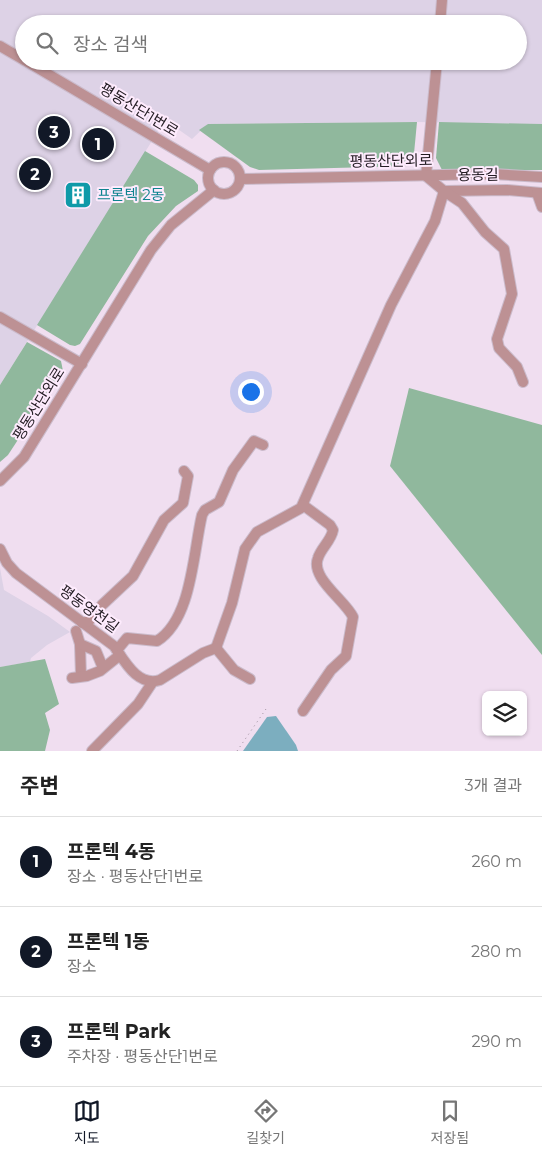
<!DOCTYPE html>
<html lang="ko">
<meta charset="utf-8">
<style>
:root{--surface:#fff;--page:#f2f2f2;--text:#222;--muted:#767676;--line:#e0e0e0;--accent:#111827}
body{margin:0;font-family:Montserrat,"Noto Sans KR",sans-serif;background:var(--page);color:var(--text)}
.controls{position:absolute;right:15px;bottom:15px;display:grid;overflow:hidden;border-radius:8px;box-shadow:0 1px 4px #0004}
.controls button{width:45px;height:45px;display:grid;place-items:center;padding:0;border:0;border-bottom:1px solid var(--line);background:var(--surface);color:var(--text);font:25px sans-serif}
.you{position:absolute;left:250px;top:391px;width:18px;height:18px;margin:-12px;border:4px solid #fff;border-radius:50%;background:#1a73e8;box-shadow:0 0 0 8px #1a73e833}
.badge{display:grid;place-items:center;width:32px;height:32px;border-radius:50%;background:var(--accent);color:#fff;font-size:16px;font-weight:700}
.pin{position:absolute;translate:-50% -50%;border:2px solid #fff;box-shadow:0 1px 5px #0006}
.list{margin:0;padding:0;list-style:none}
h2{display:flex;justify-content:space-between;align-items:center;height:65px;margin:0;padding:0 20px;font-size:21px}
h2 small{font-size:16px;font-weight:400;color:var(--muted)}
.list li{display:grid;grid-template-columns:32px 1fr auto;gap:15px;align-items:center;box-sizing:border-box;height:90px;padding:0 20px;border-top:1px solid var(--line)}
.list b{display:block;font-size:19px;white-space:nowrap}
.list p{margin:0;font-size:16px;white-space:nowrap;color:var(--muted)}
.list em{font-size:16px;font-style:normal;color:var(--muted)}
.icon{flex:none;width:28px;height:28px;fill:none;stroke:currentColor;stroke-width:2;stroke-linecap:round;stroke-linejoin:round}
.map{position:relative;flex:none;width:542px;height:751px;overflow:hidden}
.search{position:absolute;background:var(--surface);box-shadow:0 1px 4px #0004;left:15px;right:15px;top:15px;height:55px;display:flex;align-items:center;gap:12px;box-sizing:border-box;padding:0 18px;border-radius:28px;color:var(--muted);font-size:19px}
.sheet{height:335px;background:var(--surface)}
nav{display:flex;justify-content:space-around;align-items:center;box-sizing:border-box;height:70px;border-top:1px solid var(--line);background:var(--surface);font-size:14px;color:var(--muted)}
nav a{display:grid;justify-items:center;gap:2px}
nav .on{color:var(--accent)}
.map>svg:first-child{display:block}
.industrial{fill:#ddd2e6;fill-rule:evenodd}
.forest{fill:#90b89d}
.water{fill:#7caebf}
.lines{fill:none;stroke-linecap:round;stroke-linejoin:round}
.minor-casing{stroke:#cbbbcb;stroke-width:12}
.path{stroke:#9b8e9b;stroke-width:1;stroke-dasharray:1 4;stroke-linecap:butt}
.minor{stroke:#bd9194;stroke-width:10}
.labels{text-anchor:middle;stroke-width:4;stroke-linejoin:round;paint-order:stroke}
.street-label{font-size:15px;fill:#231c23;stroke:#feebfd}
.culture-label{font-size:15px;fill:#0d838f;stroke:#feebfd;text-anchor:start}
</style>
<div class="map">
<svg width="542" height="751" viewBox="0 0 542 751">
<rect width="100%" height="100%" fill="#f0def0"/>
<g class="industrial">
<path d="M0,0H542V124L417,122L208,124L192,139L165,120L0,385ZM24,24H518V61H24Z"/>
<path d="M0,568L4,590L48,616L70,632L47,645L31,658L30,662L0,667Z"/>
</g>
<g class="forest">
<path d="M417,122L413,164L409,166L259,170L250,167L199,130L208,124Z"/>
<path d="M439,122L542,124V170H442L436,158Z"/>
<path d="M145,151L194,180L198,185V191L176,206L148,236L80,344L75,346L70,345L37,325Z"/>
<path d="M27,342L61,361L63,371L8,455L0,462V385Z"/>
<path d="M409,388L542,425V655L390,466Z"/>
<path d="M45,659L59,704L45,713L50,730L45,751H0V667Z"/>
</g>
<path class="water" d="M276,716L296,745L298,751H243L267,717Z"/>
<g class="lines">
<g class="minor-casing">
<g id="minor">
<path d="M440,24L442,0"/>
<path d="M0,46L24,60"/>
<path d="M26,61L210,170"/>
<path d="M437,61L426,176L444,191L507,190L542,193"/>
<circle cx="224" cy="178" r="16"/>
<path d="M240,179L492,174L542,177"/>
<path d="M537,193L542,207"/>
<path d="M0,317L82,364"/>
<path d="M0,481L24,457L151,250L171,225L214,190"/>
<path d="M0,549L7,563L16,573L114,646C125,662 138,687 160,680L203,653L216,648"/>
<path d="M82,623L89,621L102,605L133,576L164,520L183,503L188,476L184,471"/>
<path d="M76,631L80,644L81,676"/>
<path d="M80,644L96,651L103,668"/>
<path d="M216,648L232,603L245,549L257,532L301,508L391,305L435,221L444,191L462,203L485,232L504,249L512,294L497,339L499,348L517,367L523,382"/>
<path d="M216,648L234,670L250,679"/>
<path d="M117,650L127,638L157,641C192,619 193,553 202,515L205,510L219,502L233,470L254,441L263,445"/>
<path d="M72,678L87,676L100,671L120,655"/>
<path d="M303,711L331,670L346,656L353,617C345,600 310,578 318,558C321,548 331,541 333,530L330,525L303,505"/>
<path d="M92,751L138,704L152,683"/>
</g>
</g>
<path class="path" d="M237,751L266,709"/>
<use href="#minor" class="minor"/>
</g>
<defs>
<g id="building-square" transform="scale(1.4375)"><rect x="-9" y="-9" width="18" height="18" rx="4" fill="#0f9aa8" stroke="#feebfd"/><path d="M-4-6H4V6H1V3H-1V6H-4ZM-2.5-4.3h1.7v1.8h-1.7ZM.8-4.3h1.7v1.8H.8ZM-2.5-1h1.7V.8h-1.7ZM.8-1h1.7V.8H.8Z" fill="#fff"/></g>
</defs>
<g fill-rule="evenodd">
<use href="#building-square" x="78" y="195"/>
</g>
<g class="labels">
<g class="street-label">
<text transform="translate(139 110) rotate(31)" y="5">평동산단1번로</text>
<text transform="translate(391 161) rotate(-1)" y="5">평동산단외로</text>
<text transform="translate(478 175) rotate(-1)" y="5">용동길</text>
<text transform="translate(39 404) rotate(-58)" y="5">평동산단외로</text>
<text transform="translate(89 609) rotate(36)" y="5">평동영천길</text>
</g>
<g class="culture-label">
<text x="97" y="200">프론텍 2동</text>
</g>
</g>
</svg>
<div class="controls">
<button><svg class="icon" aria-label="layers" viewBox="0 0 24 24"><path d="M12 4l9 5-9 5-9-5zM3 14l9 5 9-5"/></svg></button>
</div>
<div class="you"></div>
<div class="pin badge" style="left:98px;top:144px">1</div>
<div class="pin badge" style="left:35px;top:174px">2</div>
<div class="pin badge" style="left:54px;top:132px">3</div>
<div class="search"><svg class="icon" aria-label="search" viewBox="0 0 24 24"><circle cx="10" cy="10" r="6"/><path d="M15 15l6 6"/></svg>장소 검색</div>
</div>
<section class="sheet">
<h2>주변<small>3개 결과</small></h2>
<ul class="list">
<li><span class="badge">1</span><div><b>프론텍 4동</b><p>장소 · 평동산단1번로</p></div><em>260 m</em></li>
<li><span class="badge">2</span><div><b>프론텍 1동</b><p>장소</p></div><em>280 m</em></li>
<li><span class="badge">3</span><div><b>프론텍 Park</b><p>주차장 · 평동산단1번로</p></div><em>290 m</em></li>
</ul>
</section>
<nav>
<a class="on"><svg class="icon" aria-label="map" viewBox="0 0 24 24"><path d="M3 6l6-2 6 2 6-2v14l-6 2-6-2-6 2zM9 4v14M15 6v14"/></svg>지도</a>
<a><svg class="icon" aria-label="directions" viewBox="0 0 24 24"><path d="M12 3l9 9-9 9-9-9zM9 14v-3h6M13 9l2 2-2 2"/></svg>길찾기</a>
<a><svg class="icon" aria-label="saved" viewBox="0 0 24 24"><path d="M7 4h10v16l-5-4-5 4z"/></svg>저장됨</a>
</nav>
